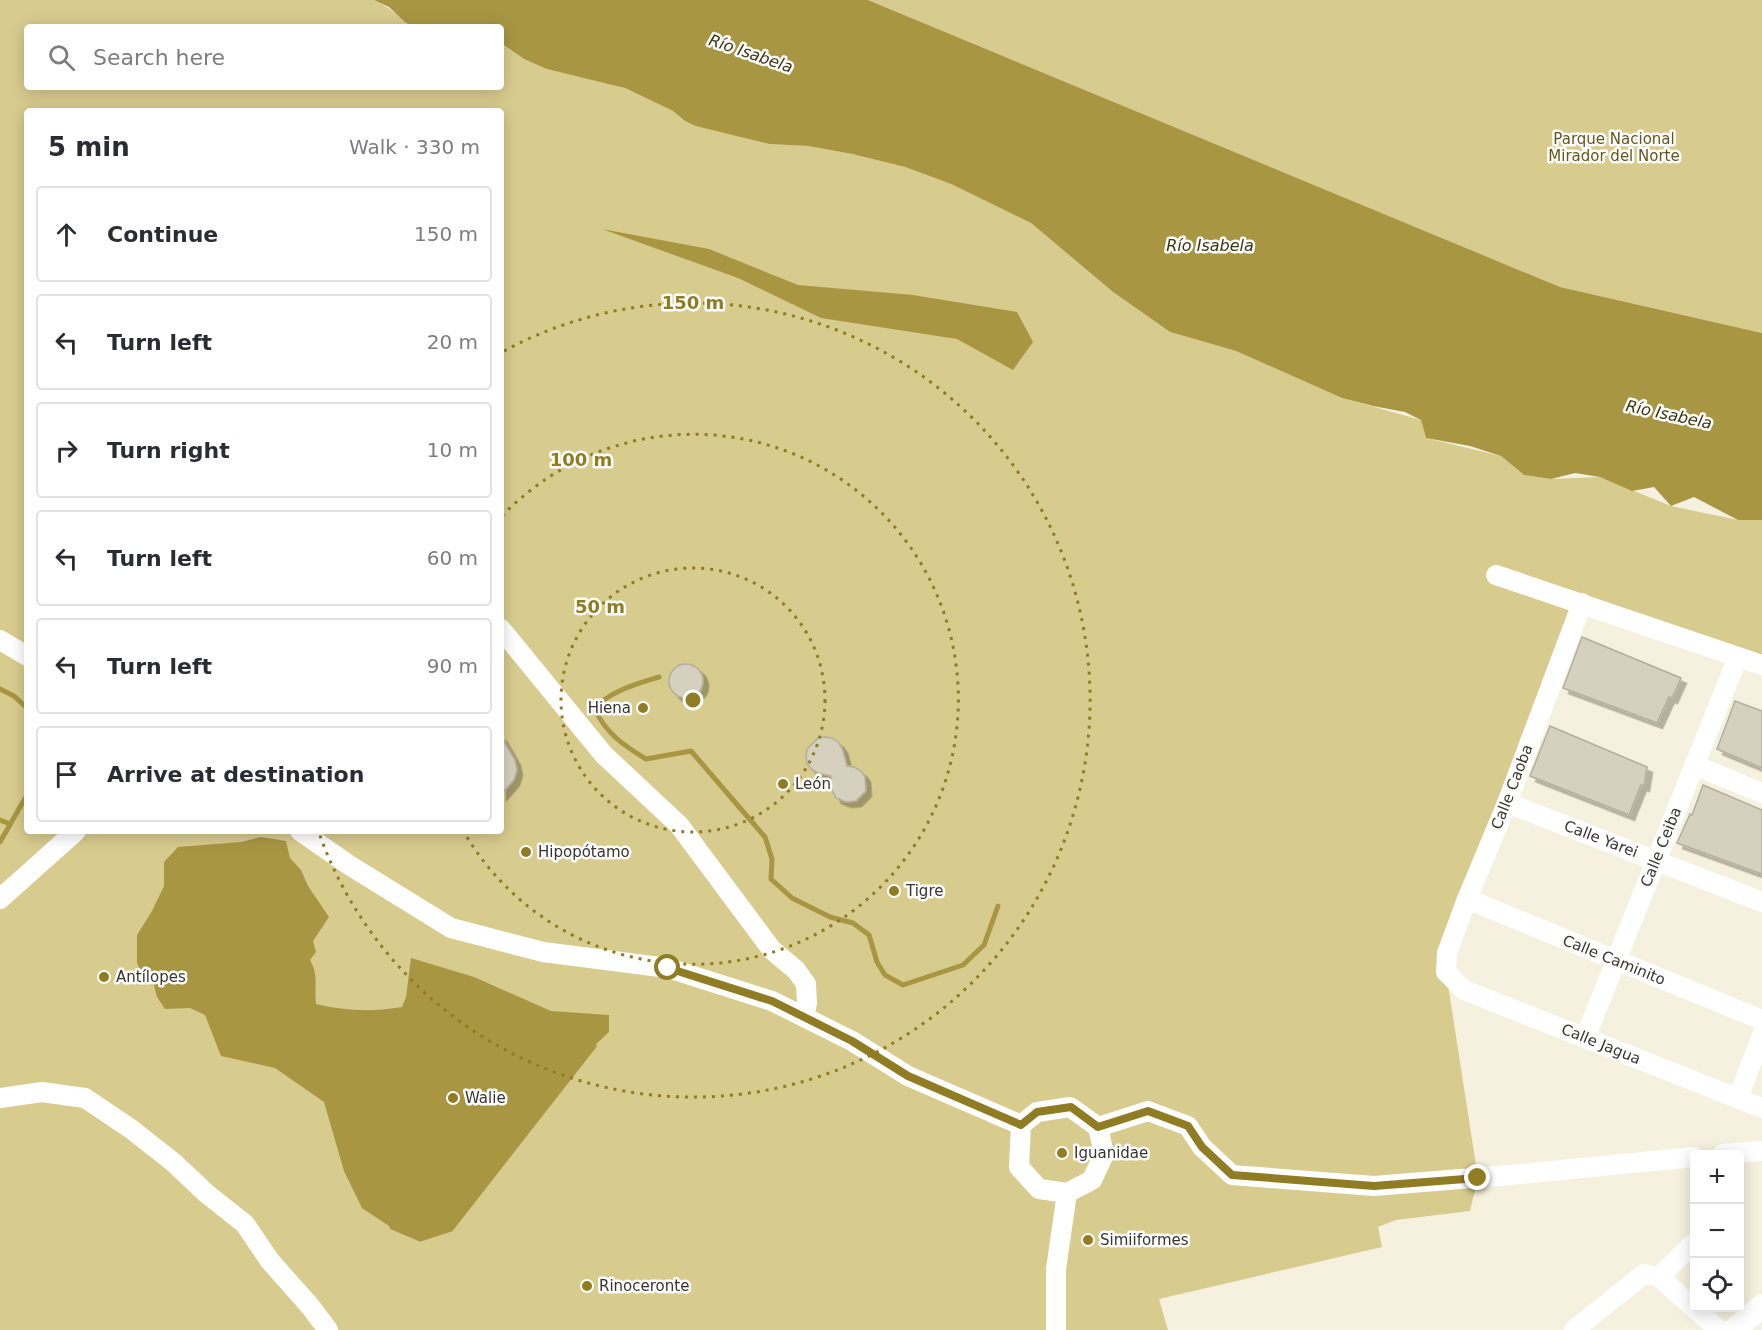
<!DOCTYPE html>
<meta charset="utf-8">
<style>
:root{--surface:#fff;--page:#f7f7f7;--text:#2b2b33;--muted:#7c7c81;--line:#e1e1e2}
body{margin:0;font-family:"DejaVu Sans",sans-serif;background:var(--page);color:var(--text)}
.controls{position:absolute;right:18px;bottom:18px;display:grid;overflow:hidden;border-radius:6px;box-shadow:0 3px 15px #0003}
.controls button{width:54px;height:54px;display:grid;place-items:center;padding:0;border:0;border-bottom:2px solid var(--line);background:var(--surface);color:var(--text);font:30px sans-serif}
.stop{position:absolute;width:18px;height:18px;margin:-14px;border:4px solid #8f7c23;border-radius:50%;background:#fff}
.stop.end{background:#8f7c23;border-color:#fff;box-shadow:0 2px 6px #0008}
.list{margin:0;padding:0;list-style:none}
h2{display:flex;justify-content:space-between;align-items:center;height:78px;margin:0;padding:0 24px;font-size:26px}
h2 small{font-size:20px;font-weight:400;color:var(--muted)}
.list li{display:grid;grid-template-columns:39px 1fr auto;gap:18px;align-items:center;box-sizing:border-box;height:96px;margin:0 12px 12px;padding:0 12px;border:2px solid var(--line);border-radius:6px}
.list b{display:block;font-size:22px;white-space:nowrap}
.list em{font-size:20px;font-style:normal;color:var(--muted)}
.icon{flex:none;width:33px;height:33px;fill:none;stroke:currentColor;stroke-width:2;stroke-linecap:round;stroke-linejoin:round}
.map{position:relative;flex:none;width:1762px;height:1330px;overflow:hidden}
.search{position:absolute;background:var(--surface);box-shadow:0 3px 15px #0003;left:24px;top:24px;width:480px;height:66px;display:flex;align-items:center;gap:15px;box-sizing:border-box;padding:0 21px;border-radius:6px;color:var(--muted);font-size:22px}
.panel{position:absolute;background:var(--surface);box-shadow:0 3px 15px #0003;left:24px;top:108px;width:480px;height:726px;border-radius:6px}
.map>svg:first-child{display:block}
.green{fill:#d8cb8e;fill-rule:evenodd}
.water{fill:#a99643}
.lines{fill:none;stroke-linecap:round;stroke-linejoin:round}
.stream{stroke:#a99643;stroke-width:5}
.building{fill:#d5d1be;stroke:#b3af9c;stroke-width:1.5;filter:url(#shadow)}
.minor{stroke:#fff;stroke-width:20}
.major{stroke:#fff;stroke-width:24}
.route{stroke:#8f7c23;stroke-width:8}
.ring{fill:none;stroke:#8f7c23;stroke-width:3;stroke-dasharray:3 6}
.poi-dot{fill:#8f7c23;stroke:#fefefe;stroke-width:2}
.labels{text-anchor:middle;stroke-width:5;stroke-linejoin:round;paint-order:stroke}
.park-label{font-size:15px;fill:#645719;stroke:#fefefe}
.poi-label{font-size:15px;fill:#37352e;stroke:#fefefe;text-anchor:start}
.street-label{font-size:15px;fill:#37352e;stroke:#fefefe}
.water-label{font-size:16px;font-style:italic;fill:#3d3511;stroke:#fefefe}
.centre{fill:#8f7c23;stroke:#fefefe;stroke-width:3}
.ring-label{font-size:18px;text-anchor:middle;font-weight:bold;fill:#8f7c23;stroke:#fefefe;stroke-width:5;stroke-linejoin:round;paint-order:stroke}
</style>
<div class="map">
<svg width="1762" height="1330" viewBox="0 0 1762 1330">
<defs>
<filter id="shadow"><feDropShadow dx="5.5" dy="5.5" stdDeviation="0" flood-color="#0004"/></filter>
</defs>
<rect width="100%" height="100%" fill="#f6f1de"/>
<g class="green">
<path d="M0,0H374C390,7 400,18 415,27H27V87H501V43L524,59L625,88L673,111L685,121L769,144L808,146L852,154L905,167L951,184L1031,223L1113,292L1170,332L1236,351L1342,398L1421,420L1426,438L1501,456L1524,475L1551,479L1600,477L1671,506L1738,520H1762V665L1583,603L1446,972L1478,1178L1470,1211L1396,1220L1378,1227L1382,1247L1159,1299L1168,1330H0ZM27,111H501V831H27Z"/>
<path d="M868,0H1762V333L1560,287Z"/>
</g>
<g class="water">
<path d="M374,0H868L1560,287L1762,333V520H1738L1694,497L1671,506L1654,487L1632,491L1600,477L1575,473L1551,479L1524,475L1501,456L1470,446L1426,438L1421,420L1405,412L1373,406L1342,398L1236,351L1170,332L1113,292L1031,223L951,184L905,167L852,154L808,146L769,144L696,126L685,121L673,111L625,88L547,69L524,59L501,43V27H413L405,22L389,7Z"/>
<path d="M602,229L709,249L798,285L913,295L1017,312L1033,342L1013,370L957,339L821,318L738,278Z"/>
<path d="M261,837L286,841L290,858L301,870L308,886L329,917L313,941L316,952L310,960C319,976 314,986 316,1004C343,1011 375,1012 402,1007L406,997L411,958L474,977L551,1011L609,1015V1032L594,1046L451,1229L420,1239L395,1230L362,1208L344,1171L324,1102L275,1068L221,1056L205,1015L190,1008L165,1009L157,997L153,982L143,976L137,963V935L152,911L164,886V862L178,847L241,842Z"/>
</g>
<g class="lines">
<g class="stream">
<path d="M659,677C640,683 605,692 595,710C607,734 623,745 646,759L691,751L765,837L772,859L771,879L792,898L830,917L853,923L869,935L877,962L885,975L903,985L963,965L984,945L998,906"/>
<path d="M0,689L14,696L27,708"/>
<path d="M0,820L10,824"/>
<path d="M0,842L27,795"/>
<path d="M392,1227L420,1239L451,1229L594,1046L589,1044"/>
</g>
</g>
<g class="building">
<path d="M1582,637L1681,678L1672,698L1669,697L1657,723L1563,688Z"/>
<circle cx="686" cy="681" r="17"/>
<path d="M1735,701L1762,711V768L1717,749Z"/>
<path d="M1550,726L1647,767L1644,786L1641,785L1629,815L1530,776Z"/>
<path d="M501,736L515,760L517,770L514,780L501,795Z"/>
<path d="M825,737L832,738L838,742L842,748L847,766L854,767L861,771L865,777L866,791L856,801L846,802L836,798L830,786L831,776L818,773L811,769L807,763L806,756L807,749L818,738Z"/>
<path d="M1703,785L1762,810V874L1677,843L1690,814L1692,815Z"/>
</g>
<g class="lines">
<g class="minor">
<path d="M1496,575L1762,665"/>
<path d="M1582,603L1507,803L1467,899L1447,953L1446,972L1464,990L1762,1108"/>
<path d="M501,629L604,755L679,825L772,950L796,970L806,984L807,1003L804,1017"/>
<path d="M0,640L27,656"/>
<path d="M1694,765L1762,793"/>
<path d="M1507,803L1762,902"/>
<path d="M300,831L349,865L451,928L543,952L668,968L772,1001L852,1041L908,1076L1021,1125"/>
<path d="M0,899L76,831"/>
<path d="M1467,899L1762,1020"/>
<path d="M1585,1038L1738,657"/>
<path d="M0,1098L42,1092L85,1098L131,1129L173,1162L207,1194L245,1224L270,1261L310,1306L328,1330"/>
<path d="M1738,1098L1762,1035"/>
<path d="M1070,1107L1098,1127L1104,1154L1092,1180L1067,1193L1039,1189L1019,1167L1021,1125L1037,1112Z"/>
<path d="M1098,1127L1148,1111L1188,1126L1202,1147L1232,1175L1374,1186L1522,1174L1694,1157"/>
<path d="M1723,1154L1762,1151"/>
<path d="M1659,1277L1694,1243"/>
<path d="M1056,1330V1269L1067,1193"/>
<path d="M1574,1330L1644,1274L1659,1277L1719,1330"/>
</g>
<path class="major" d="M1734,1330L1762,1306"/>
</g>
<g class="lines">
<path class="route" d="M668,968L772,1001L852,1041L908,1076L1021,1125L1037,1112L1071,1107L1098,1127L1148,1111L1188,1126L1202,1147L1232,1175L1374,1186L1478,1178"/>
</g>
<g class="ring">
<circle cx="693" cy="700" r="132"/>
<path d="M502 516A265 265 0 1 1 464 832"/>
<path d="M504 351A397 397 0 1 1 319 833"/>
</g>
<g class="poi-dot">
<circle cx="643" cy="708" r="6"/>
<circle cx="783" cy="784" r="6"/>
<circle cx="526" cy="852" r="6"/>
<circle cx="894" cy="891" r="6"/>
<circle cx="104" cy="977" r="6"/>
<circle cx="453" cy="1098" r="6"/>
<circle cx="1062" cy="1153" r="6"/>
<circle cx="1088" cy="1240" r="6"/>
<circle cx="587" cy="1286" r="6"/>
</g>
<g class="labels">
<g class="park-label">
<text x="1614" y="144">Parque Nacional<tspan x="1614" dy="17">Mirador del Norte</tspan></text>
</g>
<g class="poi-label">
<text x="631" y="713" text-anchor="end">Hiena</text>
<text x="795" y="789">León</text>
<text x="538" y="857">Hipopótamo</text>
<text x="906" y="896">Tigre</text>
<text x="116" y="982">Antílopes</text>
<text x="465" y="1103">Walie</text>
<text x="1074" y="1158">Iguanidae</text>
<text x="1100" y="1245">Simiiformes</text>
<text x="599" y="1291">Rinoceronte</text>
</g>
<g class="street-label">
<text transform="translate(1512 787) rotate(-69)" y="5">Calle Caoba</text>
<text transform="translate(1601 839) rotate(21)" y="5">Calle Yarei</text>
<text transform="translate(1661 847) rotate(-68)" y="5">Calle Ceiba</text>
<text transform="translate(1614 960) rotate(22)" y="5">Calle Caminito</text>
<text transform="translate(1601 1044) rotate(22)" y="5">Calle Jagua</text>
</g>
<g class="water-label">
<text transform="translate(751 53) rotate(19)" y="6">Río Isabela</text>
<text x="1210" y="251">Río Isabela</text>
<text transform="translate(1669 414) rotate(12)" y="6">Río Isabela</text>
</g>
</g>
<circle cx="693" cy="700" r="9" class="centre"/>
<g class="ring-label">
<text x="693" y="309">150 m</text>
<text x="581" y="466">100 m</text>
<text x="600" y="613">50 m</text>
</g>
</svg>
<div class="controls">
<button>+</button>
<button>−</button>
<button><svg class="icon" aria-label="locate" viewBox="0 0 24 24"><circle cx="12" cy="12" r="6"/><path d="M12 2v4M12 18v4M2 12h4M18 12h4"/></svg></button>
</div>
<div class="stop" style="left:668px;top:968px"></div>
<div class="stop end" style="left:1478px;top:1178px"></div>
<div class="search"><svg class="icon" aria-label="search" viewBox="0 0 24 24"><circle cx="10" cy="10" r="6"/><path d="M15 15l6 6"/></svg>Search here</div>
<section class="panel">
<h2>5 min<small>Walk · 330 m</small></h2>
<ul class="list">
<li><svg class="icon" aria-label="ahead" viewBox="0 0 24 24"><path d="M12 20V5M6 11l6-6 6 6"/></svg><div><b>Continue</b></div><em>150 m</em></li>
<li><svg class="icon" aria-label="left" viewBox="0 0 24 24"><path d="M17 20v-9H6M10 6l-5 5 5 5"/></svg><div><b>Turn left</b></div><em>20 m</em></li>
<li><svg class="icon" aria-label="right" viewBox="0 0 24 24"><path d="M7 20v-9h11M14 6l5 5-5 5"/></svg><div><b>Turn right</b></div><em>10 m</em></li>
<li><svg class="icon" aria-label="left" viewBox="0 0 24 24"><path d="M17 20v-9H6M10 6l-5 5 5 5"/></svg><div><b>Turn left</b></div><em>60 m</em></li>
<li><svg class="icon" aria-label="left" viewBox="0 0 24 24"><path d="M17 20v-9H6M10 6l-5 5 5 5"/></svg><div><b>Turn left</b></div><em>90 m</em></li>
<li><svg class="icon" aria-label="arrive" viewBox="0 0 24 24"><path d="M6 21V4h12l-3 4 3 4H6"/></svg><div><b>Arrive at destination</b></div></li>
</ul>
</section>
</div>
